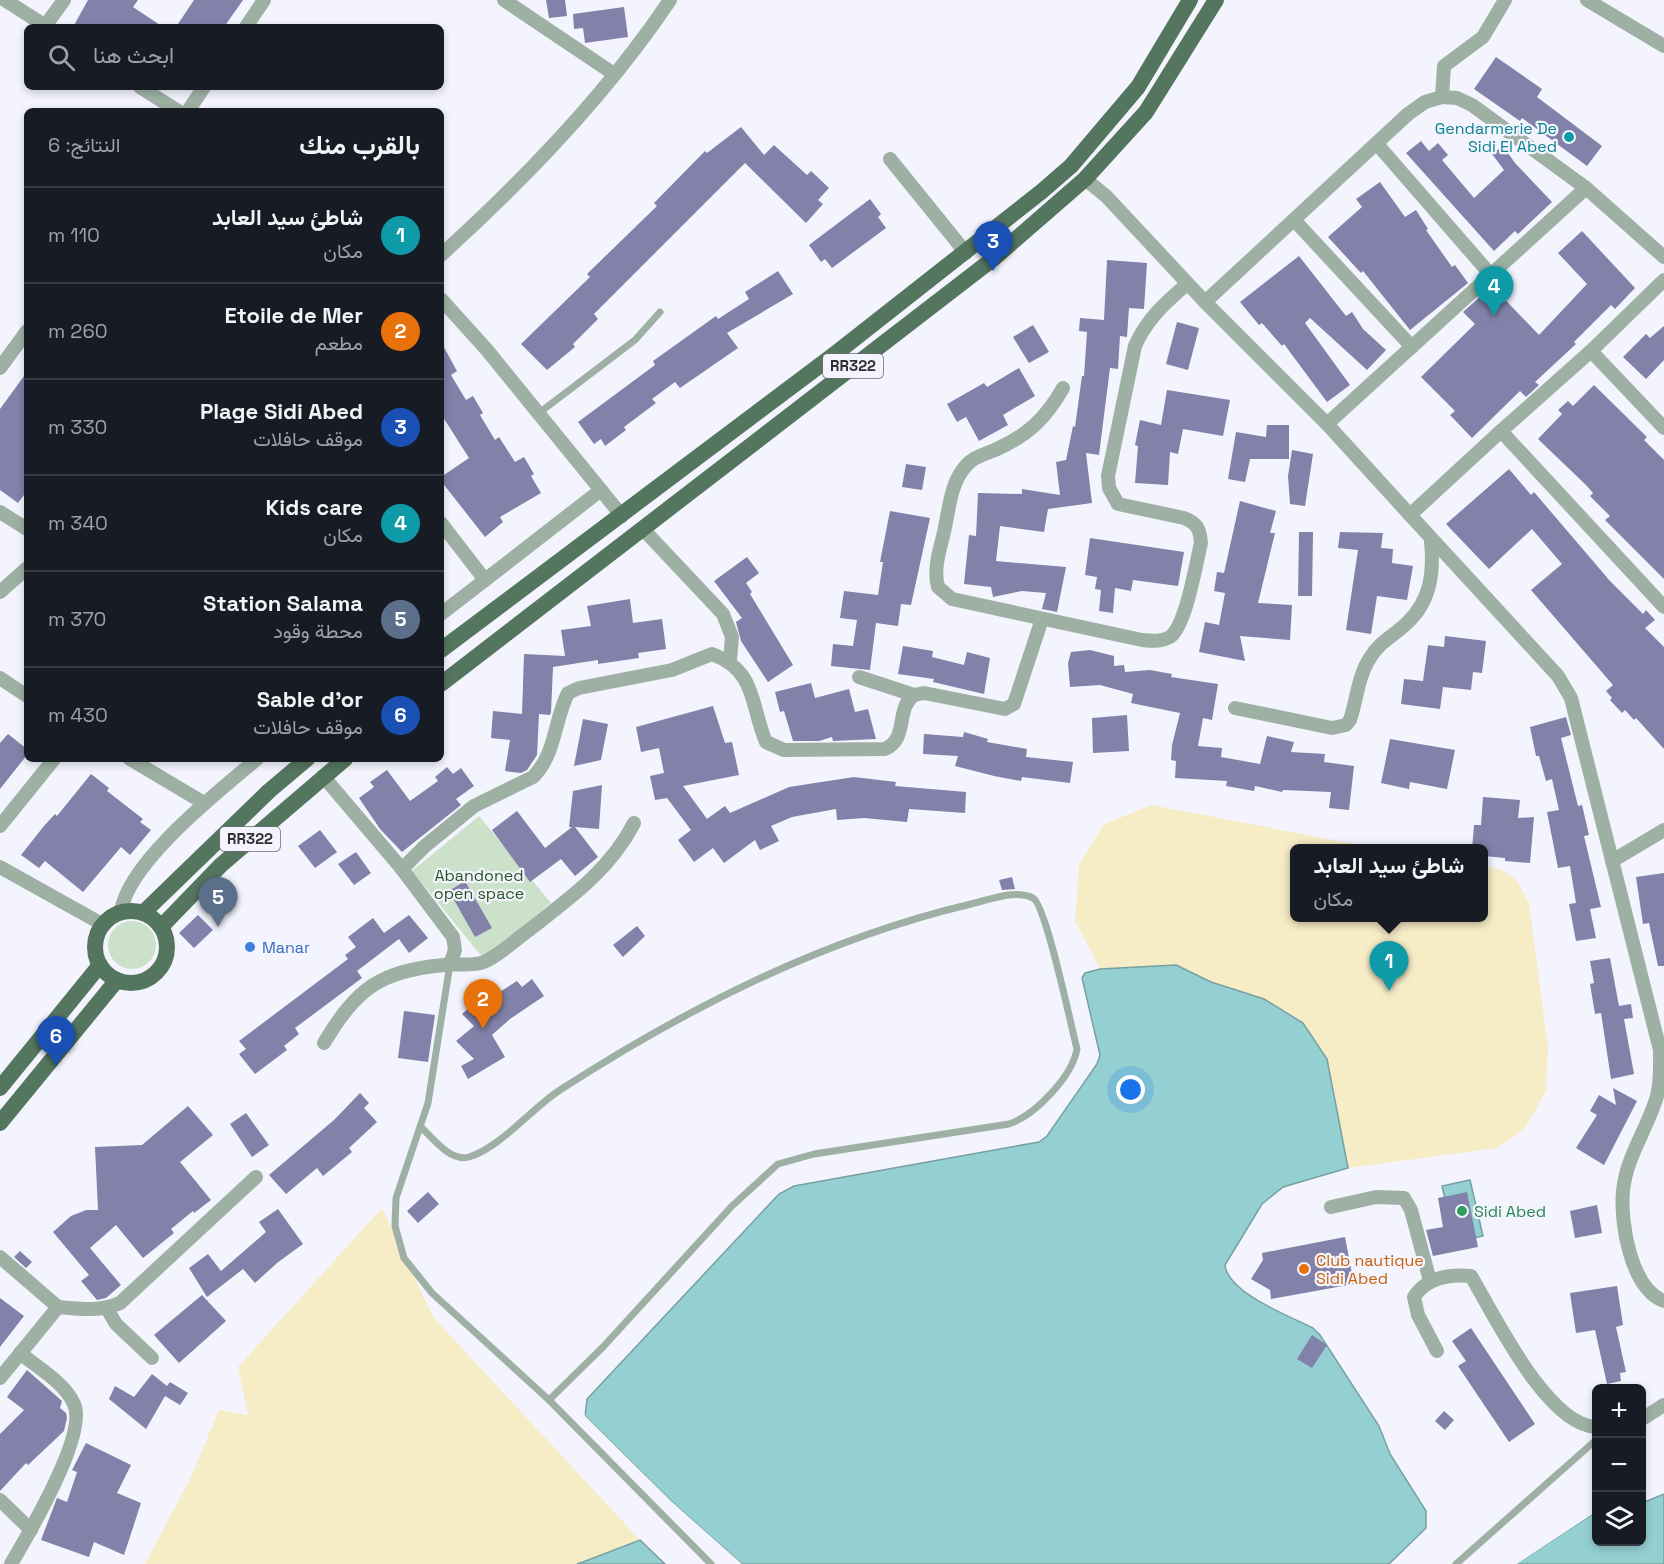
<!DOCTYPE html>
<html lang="ar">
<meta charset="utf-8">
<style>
:root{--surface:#171b24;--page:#242831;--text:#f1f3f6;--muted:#9ea1a6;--line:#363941;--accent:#ea580c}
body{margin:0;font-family:"Space Grotesk",Vazirmatn,sans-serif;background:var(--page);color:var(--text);direction:rtl}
.controls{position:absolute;right:18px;bottom:18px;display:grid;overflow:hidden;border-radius:9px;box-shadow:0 3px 9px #0003}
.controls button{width:54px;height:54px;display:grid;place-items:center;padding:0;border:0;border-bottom:2px solid var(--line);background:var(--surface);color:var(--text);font:30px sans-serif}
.you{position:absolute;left:1131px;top:1090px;width:21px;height:21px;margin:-15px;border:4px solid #fff;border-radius:50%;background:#1a73e8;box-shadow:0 0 0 9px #1a73e833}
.badge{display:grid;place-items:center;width:39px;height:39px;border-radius:50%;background:var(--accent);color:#fff;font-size:20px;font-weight:700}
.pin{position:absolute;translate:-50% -50px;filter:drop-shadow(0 2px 3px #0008)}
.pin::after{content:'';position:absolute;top:32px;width:21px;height:18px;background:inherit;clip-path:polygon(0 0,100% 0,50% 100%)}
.popup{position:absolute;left:1290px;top:844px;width:198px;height:78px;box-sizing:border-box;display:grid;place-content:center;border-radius:9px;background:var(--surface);filter:drop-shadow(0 2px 4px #0005);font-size:20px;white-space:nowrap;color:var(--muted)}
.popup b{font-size:22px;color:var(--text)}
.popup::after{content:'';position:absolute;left:50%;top:100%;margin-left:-12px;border:12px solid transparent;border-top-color:var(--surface)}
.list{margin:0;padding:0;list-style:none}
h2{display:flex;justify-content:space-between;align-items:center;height:78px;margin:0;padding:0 24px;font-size:26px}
h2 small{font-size:20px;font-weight:400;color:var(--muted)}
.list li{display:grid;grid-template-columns:39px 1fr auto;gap:18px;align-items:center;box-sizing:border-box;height:96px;padding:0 24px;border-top:2px solid var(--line)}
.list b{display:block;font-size:22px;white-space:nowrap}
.list p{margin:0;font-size:20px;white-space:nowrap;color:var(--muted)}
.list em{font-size:20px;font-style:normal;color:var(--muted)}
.icon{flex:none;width:33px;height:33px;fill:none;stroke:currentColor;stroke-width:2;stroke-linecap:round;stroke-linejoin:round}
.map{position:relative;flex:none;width:1664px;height:1564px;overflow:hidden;direction:ltr}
.search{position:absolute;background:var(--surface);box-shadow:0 3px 9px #0003;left:24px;top:24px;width:420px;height:66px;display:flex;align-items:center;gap:15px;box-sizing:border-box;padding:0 21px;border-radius:9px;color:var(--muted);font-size:22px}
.panel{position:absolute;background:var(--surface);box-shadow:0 3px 9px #0003;left:24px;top:108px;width:420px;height:654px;border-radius:9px;direction:rtl}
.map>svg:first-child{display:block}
.green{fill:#cbe1ca}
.sand{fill:#f6ecc6}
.water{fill:#94d0d1;stroke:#76a0a1;stroke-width:1.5}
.pier{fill:#f4f4fe}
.building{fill:#8181aa}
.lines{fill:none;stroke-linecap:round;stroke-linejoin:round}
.service{stroke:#9db0a3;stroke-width:7}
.minor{stroke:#9db0a3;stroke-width:14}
.primary{stroke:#54765f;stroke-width:16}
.culture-dot{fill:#0f9aa8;stroke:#f4f4fe;stroke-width:2}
.shop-dot{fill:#3f7fe0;stroke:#f4f4fe;stroke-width:2}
.leisure-dot{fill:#2e9e5b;stroke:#f4f4fe;stroke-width:2}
.food-dot{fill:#e8710a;stroke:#f4f4fe;stroke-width:2}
.labels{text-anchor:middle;stroke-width:4.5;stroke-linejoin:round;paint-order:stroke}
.shield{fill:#f4f4fe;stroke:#6a6a6f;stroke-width:1.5}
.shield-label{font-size:15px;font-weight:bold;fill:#2f2f32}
.culture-label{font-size:16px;fill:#0d838f;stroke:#f4f4fe;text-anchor:end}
.park-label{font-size:16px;fill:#265525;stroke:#f4f4fe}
.shop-label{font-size:16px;fill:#366cbe;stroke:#f4f4fe;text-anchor:start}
.leisure-label{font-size:16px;fill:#27864d;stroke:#f4f4fe;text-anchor:start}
.food-label{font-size:16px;fill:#c56008;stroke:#f4f4fe;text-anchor:start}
</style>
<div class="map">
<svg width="1664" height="1564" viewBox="0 0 1664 1564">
<rect width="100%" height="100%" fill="#f4f4fe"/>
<g class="green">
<path d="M479,816L551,903L483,958L412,871Z"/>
<circle cx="132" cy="945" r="24"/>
</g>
<g class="sand">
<path d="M1151,805L1376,848H1294V918H1484V866C1511,870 1518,879 1529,904L1548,1047L1546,1091L1525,1128L1497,1148L1348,1168L1327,1059L1264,999L1211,982L1176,965L1100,969L1075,921L1079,865L1103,825Z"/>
<path d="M382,1208L433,1317L640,1540L577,1564H145L191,1477L219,1410L248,1415L238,1367Z"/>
</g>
<g class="water">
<path d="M1176,965L1211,982L1264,999L1303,1023L1327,1059L1348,1168L1283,1187L1262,1204L1225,1265C1228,1293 1289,1316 1313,1328L1320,1335L1379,1426L1390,1454L1426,1511V1528L1389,1564H742L672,1502L585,1416L587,1399L779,1194L794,1186L1039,1142L1047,1136L1097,1064L1100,1055L1082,978L1085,973L1100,969Z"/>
<path d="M1470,1180L1483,1236L1455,1242L1442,1186Z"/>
<path d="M1664,1494V1564H1516L1594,1513L1596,1512V1542H1642V1503Z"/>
<path d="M640,1540L665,1564H577L583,1562Z"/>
</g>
<g class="pier">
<path d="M582,1406L585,1416L672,1502L742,1564H738L670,1504L583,1418Z"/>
<path d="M1594,1509V1513L1517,1564H1513Z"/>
</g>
<g class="building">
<path d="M88,0H138L133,7L163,27H73Z"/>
<path d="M194,0H243L224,27H176Z"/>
<path d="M546,0H565L567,16L549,18Z"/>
<path d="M624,7L628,37L585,43L583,28L574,29L573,14Z"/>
<path d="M1496,57L1542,89L1537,97L1602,146L1587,166L1522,118L1520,121L1474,89Z"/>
<path d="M741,127L764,155L774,145L807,175L811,171L829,188L818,200L823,204L806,223L745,163L594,314L598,319L573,344L575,347L547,370L521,344L590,277L587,274L657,206L654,203L705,151L707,153Z"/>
<path d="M1421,141L1429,151L1438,143L1448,155L1442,160L1474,198L1504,170L1492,154L1503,146L1515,163L1552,202L1518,234L1515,231L1494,251L1406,153Z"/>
<path d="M1380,182L1405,217L1416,210L1428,229L1426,230L1452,267L1455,265L1468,283L1410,330L1363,271L1361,273L1328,237L1362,207L1356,199Z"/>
<path d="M870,199L881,214L878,217L886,228L832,268L825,259L821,262L809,245Z"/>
<path d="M1582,231L1635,288L1615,309L1611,305L1574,342L1576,344L1535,382L1539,385L1526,397L1520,391L1472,438L1450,415L1455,411L1421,377L1475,324L1463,312L1492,286L1539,335L1587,284L1558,253Z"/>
<path d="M1299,256L1346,316L1352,312L1363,329L1386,350L1367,370L1310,318L1305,323L1350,385L1327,402L1284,344L1282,346L1262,323L1259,325L1240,302Z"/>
<path d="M1107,260L1147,263L1144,309L1129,308L1127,337L1120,336L1118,369L1110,368L1099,455L1086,453L1092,503L1048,509L1044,532L1000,526L996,561L1066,567L1057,612L1042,609L1046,593L1022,591L993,597L991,587L964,584L969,535L976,536L978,493L1022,494V489L1060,495L1056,462L1066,460L1073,426L1075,427L1082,376H1084L1087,332L1079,331L1080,318L1104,320Z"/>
<path d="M778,271L793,294L727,333L738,348L680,388L675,382L652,399L656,403L624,427L626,430L605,446L601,439L594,444L578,422L655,365L653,361L716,316L718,319L749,299L745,292Z"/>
<path d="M1177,322L1199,328L1188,370L1166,364Z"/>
<path d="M1033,325L1049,352L1029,363L1013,337Z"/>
<path d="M1664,326V360L1646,379L1623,357L1646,334L1650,338Z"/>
<path d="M441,342L457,371L451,375L466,400L473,396L483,413L480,415L495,440L499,437L515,462L524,457L534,474L531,476L541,493L500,517L503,522L485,537L441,481V477L469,458L441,414Z"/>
<path d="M1019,368L1035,396L1003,415L1008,425L979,441L966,417L957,422L947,404L984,383L987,387Z"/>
<path d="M27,372V491L18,503L0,490V409Z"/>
<path d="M1594,385L1647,437L1644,440L1664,460V579L1605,520L1610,516L1590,496L1593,493L1586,485L1538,439L1562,414L1558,410L1568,401L1573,406Z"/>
<path d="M1167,390L1230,400L1223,436L1183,429L1178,454L1170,452L1168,485L1135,483L1138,446L1135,445L1140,420L1161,425Z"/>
<path d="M1267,425H1289V459H1250L1245,482L1228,479L1236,432L1266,437Z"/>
<path d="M1292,450L1313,454L1305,506L1290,504L1288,476Z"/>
<path d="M906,464L926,467L922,490L902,487Z"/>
<path d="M1509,469L1531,495L1534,492L1610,581L1643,614L1646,610L1655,620L1645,628L1664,647V749L1636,718L1634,720L1625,710L1622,713L1610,700L1612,698L1606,691L1613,685L1531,590L1562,564L1532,529L1489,569L1446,524Z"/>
<path d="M1240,501L1276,511L1270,533H1275L1258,603L1292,605L1290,640L1240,636L1245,661L1199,652L1205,622L1219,625L1225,593L1214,591L1217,572L1224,573Z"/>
<path d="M890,511L930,518L911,605L901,604L898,626L876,623L870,670L831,666L833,644L853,646L857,620L840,618L844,591L878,595L883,562H880Z"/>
<path d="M1299,532H1313L1312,596H1298Z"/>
<path d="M1340,532L1383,533L1381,548L1393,549L1392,563L1413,566L1407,600L1377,596L1371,634L1346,630L1358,550L1338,548Z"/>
<path d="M1090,538L1184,552L1178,586L1133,580L1131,591L1115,588L1113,613L1099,611L1101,590L1095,589L1097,577L1085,575Z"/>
<path d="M747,557L759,573L746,583L752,592L750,594L793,665L768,682L741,641L736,622L742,618L714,581Z"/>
<path d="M630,599L633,623L662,619L666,649L638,653L639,658L598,664V660L553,667L551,712L550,715L539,714L537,755L527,770L521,773L505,771L510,740L491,738L493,711L522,714L524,654L565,656L561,630L591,626L587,606Z"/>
<path d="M1445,636L1486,641L1482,673L1473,672L1471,690L1443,687L1440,709L1401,704L1404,679L1423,681L1428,645L1444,647Z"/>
<path d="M903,646L933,651L932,657L964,665L967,652L990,658L984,694L933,682L934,679L898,674Z"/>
<path d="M1090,650L1114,656V666L1124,665L1125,672L1150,670L1172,674L1171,677L1218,684L1212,720L1203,718L1198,746L1222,748L1221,757L1260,764L1267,736L1294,742L1291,752L1325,754L1324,762L1354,766L1349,810L1329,808L1331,792L1283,790L1282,792L1255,786L1254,791L1226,786L1227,781L1175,778L1176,761L1171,760L1172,745L1180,713L1131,703L1133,694L1100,685L1070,687L1068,663L1071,652Z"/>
<path d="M811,683L815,698L849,689L855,712L868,709L876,739L833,741L832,737L819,741H793L784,711L780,712L775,692Z"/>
<path d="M713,706L725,743L732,742L739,775L683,786L707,819L725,806L730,813L789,787L854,777L896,782L895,786L966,792L965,813L909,809L907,822L864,818L837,820L836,809L792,817L771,826L779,841L760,850L755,840L724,863L713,848L694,862L678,840L691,830L667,798L655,800L650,776L664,773L659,748L641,752L636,727Z"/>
<path d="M1127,715L1129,751L1093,753L1092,718Z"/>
<path d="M1566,717L1571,735L1561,738L1578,806L1582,805L1589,835L1584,836L1601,907L1590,909L1596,938L1576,941L1569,904L1576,903L1570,866L1558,868L1547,812L1559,810L1552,779L1546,781L1539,756H1536L1530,727Z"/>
<path d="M583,719L608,724L601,760L574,766Z"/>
<path d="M964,732L988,739L987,742L1027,749L1026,757L1073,762L1070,783L1022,777L1021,781L994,776L955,766L958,756L923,754L924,734L963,737Z"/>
<path d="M8,734L27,749V755L0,789V743Z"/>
<path d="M1390,739L1455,750L1447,789L1410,782L1409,789L1381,783Z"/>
<path d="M447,767L453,774L461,768L474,786L456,799L461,805L402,852L380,829L359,798L374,787L370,782L387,770L410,801L438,781L435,777Z"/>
<path d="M91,774L109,788L107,791L143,819L140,822L151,830L130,855L121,847L83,892L45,861L39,868L21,855L44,826L55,814L57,816Z"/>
<path d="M602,785L599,829L575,827L598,857L575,876L561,859L530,882L492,830L517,811L545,848L572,827H569L573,791Z"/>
<path d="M1483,797L1520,800L1518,818L1534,817L1530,863L1505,861V858L1484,856V849H1472L1474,825H1481Z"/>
<path d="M320,830L337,852L315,868L298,846Z"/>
<path d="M356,852L371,873L354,885L338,864Z"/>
<path d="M1664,873V966H1658L1649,923L1643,924L1636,877Z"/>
<path d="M1012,877L1015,889L1002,890L999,880Z"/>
<path d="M465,881L492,928L475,937L449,891Z"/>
<path d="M198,915L213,930L194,948L179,933Z"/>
<path d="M409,915L428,938L409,953L399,939L357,971L362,978L295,1028L299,1034L284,1046L287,1050L255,1074L239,1054L246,1049L239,1041L348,959L345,955L356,947L348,937L373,918L384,933Z"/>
<path d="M637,926L645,936L623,957L613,945Z"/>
<path d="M1610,958L1619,1006L1631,1004L1633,1018L1624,1019L1634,1074L1611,1079L1601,1013L1595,1014L1590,984L1594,983L1590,961Z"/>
<path d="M532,979L544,996L510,1019L492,1035L505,1057L468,1079L461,1066L474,1059L456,1041L474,1026L462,1014L486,994L488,997L496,990L498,993L517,981L522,987Z"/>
<path d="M404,1011L435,1015L428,1062L398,1058Z"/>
<path d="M1613,1088L1637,1101L1604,1165L1576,1148L1597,1115L1590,1111L1599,1095L1616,1105Z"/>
<path d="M360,1093L369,1103L364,1108L377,1122L349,1148L352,1152L323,1176L317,1168L286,1194L269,1175L334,1120Z"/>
<path d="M188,1106L213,1135L180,1162L211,1200L194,1213L193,1211L171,1229L174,1233L143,1258L116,1225L90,1248L121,1285L106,1298L97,1300L81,1281L89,1275L53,1232L71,1216L86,1210H98L95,1147L142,1145Z"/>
<path d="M246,1113L269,1145L252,1157L230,1124Z"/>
<path d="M428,1192L439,1204L418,1223L407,1211Z"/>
<path d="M1467,1192L1478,1247L1433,1256L1426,1230L1443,1227L1438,1198Z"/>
<path d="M1597,1205L1602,1233L1575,1238L1570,1211Z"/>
<path d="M278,1209L303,1244L277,1263L255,1283L243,1269L207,1297L189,1268L208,1254L221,1271L266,1232L259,1222Z"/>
<path d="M1345,1237L1354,1284L1271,1299L1270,1290L1251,1279L1263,1260L1262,1253Z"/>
<path d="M20,1251L32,1262L26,1268L14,1257Z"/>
<path d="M1617,1286L1623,1325L1616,1327L1626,1372L1620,1373L1621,1381L1607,1384L1595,1330L1576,1333L1570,1293Z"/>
<path d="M202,1295L226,1321L179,1363L154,1335Z"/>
<path d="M0,1298L24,1316L0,1347Z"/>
<path d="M1471,1328L1535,1424L1509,1442L1458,1366L1466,1361L1452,1341Z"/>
<path d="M1312,1335L1327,1345L1312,1368L1297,1359Z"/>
<path d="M27,1370L62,1401L60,1408L66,1413L67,1418L64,1431L28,1465L26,1463L0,1491V1434L24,1410L7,1397Z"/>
<path d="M152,1374L167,1386L170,1382L188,1393L180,1405L165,1396L146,1429L109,1399L115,1386L134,1397Z"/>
<path d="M1444,1411L1454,1420L1445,1430L1435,1421Z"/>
<path d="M86,1443L131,1465L117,1493L141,1503L124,1555L94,1542L89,1557L41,1540L57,1498L67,1502L77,1472L72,1470Z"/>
</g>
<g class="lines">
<g class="service">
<path d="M539,413L635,340L660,312"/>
<path d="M450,964L428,1103L396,1198L395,1226L404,1258L432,1293L549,1400L711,1564"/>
<path d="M421,1127C433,1139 451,1162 469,1157C501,1147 532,1108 560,1090C687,1008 823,939 971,904C989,900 1014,889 1033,898C1046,905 1071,1026 1077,1049C1072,1077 1035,1115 1009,1124L814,1154L778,1164L732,1206L603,1347L549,1400"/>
<path d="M1456,1564L1596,1440"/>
</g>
<g class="minor">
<path d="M5,0L47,27"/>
<path d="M504,0L614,74"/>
<path d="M1587,0L1664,46"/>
<path d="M45,26L64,0"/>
<path d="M246,27L264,0"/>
<path d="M140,87L178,111"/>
<path d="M1442,97L1457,98L1472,105L1586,188L1664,257"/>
<path d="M188,111L204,87"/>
<path d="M1377,144L1490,274"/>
<path d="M890,159L966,253"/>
<path d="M1085,179L1106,196L1205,302"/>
<path d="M1295,221L1412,347"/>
<path d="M441,255C525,179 607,94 670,0"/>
<path d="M1664,280L1591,351L1664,428"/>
<path d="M441,299L487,350L622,516"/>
<path d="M1591,351L1501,431L1664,607"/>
<path d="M0,368L27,331"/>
<path d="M1063,388C1046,418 1028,435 997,449C986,454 972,457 965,467C950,484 949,511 944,532C940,549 933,569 938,587L952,599L1142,640C1151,641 1161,642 1170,637C1186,626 1196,563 1201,543C1200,529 1197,523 1184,518L1118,504L1109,488L1108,476L1135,346C1146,320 1166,302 1187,284"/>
<path d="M1327,424L1586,188"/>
<path d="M1501,431L1410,515L1327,424L1205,302L1408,114L1425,102L1442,97L1444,66L1483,37L1505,0"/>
<path d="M0,512L27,529"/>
<path d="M1410,515L1558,676L1571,698L1660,1050C1660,1066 1661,1081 1657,1096C1648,1128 1626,1157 1623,1191C1620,1223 1631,1289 1664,1301"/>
<path d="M441,523L485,580"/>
<path d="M642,528L723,614L732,637L730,660"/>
<path d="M0,592L27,568"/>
<path d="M441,614L601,490"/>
<path d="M859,677L914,695"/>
<path d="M0,678L27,696"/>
<path d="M1235,708L1332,728L1346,725L1350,720C1357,699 1358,676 1370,658C1379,642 1395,635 1407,623C1431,601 1434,571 1431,541"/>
<path d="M130,759L204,803"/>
<path d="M323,776L402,869L453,937L455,950L450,964"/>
<path d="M0,826L54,759"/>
<path d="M1612,861L1664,830"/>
<path d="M0,867L102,924"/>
<path d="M402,869L425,846L474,806L533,777C556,754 554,721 568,693L579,688L672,670L712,654C757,671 750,704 766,742L784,750L885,749C909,738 895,709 914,695L924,693L1005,709L1014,704L1042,619"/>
<path d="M121,912C127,863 219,791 257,759"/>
<path d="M324,1043C357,988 380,971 444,965C457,963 471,967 484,962C501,954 515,940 529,930C570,898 610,870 634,823"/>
<path d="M1331,1207L1376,1197L1404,1198L1411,1210L1430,1281"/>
<path d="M0,1257L58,1307L0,1378"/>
<path d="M58,1307C80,1309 99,1312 120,1303L256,1177"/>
<path d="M107,1309L116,1324L152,1358"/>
<path d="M1437,1351L1418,1315L1414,1297C1427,1277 1449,1274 1471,1276C1494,1315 1547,1425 1596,1427"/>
<path d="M1642,1419L1664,1405"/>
<path d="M0,1500L31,1530"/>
<path d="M11,1564C28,1535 88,1434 74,1404C65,1383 37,1367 20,1353"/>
</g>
<g class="primary">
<path d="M441,650L835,354L1041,192L1071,166L1138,87L1190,0"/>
<path d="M441,684L993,259L1085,179L1146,112L1216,0"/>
<circle cx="131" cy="947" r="36"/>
<path d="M143,913L269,791L307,759"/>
<path d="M161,927L221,865L345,759"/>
<path d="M0,1088L100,965"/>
<path d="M0,1123L117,980"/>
</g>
</g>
<circle class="culture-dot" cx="1569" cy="137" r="6"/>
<circle class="shop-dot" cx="250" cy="947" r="6"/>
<circle class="leisure-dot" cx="1462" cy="1211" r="6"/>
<circle class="food-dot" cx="1304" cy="1269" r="6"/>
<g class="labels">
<g class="shield">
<rect x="823" y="354" width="60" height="24" rx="4.5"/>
<rect x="220" y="827" width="60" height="24" rx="4.5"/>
</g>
<g class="shield-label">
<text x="853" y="371">RR322</text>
<text x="250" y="844">RR322</text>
</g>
<g class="culture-label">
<text x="1557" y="134">Gendarmerie De<tspan x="1557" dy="18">Sidi El Abed</tspan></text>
</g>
<g class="park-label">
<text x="479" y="881">Abandoned<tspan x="479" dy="18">open space</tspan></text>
</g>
<g class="shop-label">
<text x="262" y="953">Manar</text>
</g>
<g class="leisure-label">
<text x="1474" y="1217">Sidi Abed</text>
</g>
<g class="food-label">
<text x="1316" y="1266">Club nautique<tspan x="1316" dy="18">Sidi Abed</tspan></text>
</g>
</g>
</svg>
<div class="controls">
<button>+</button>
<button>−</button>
<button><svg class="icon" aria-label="layers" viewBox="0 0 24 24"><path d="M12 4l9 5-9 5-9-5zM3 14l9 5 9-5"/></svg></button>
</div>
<div class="you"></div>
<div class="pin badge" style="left:1389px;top:991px;background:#0f9aa8">1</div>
<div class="popup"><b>شاطئ سيد العابد</b>مكان</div>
<div class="pin badge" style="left:483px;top:1029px;background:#e8710a">2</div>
<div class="pin badge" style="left:993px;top:271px;background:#1a4fb4">3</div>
<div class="pin badge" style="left:1494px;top:316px;background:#0f9aa8">4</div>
<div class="pin badge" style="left:218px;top:927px;background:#5c6f8a">5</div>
<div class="pin badge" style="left:56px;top:1066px;background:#1a4fb4">6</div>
<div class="search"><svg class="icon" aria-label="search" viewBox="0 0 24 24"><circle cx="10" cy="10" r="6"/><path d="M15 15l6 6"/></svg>ابحث هنا</div>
<section class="panel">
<h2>بالقرب منك<small>النتائج: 6</small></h2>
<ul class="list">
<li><span class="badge" style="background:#0f9aa8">1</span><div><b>شاطئ سيد العابد</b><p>مكان</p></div><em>110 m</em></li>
<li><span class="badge" style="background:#e8710a">2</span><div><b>Etoile de Mer</b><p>مطعم</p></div><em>260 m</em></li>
<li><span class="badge" style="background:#1a4fb4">3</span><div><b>Plage Sidi Abed</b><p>موقف حافلات</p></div><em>330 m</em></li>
<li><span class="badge" style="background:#0f9aa8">4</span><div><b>Kids care</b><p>مكان</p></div><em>340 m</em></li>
<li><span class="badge" style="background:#5c6f8a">5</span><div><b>Station Salama</b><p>محطة وقود</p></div><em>370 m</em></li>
<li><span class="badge" style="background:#1a4fb4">6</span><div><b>Sable d'or</b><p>موقف حافلات</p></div><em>430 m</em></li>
</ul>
</section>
</div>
